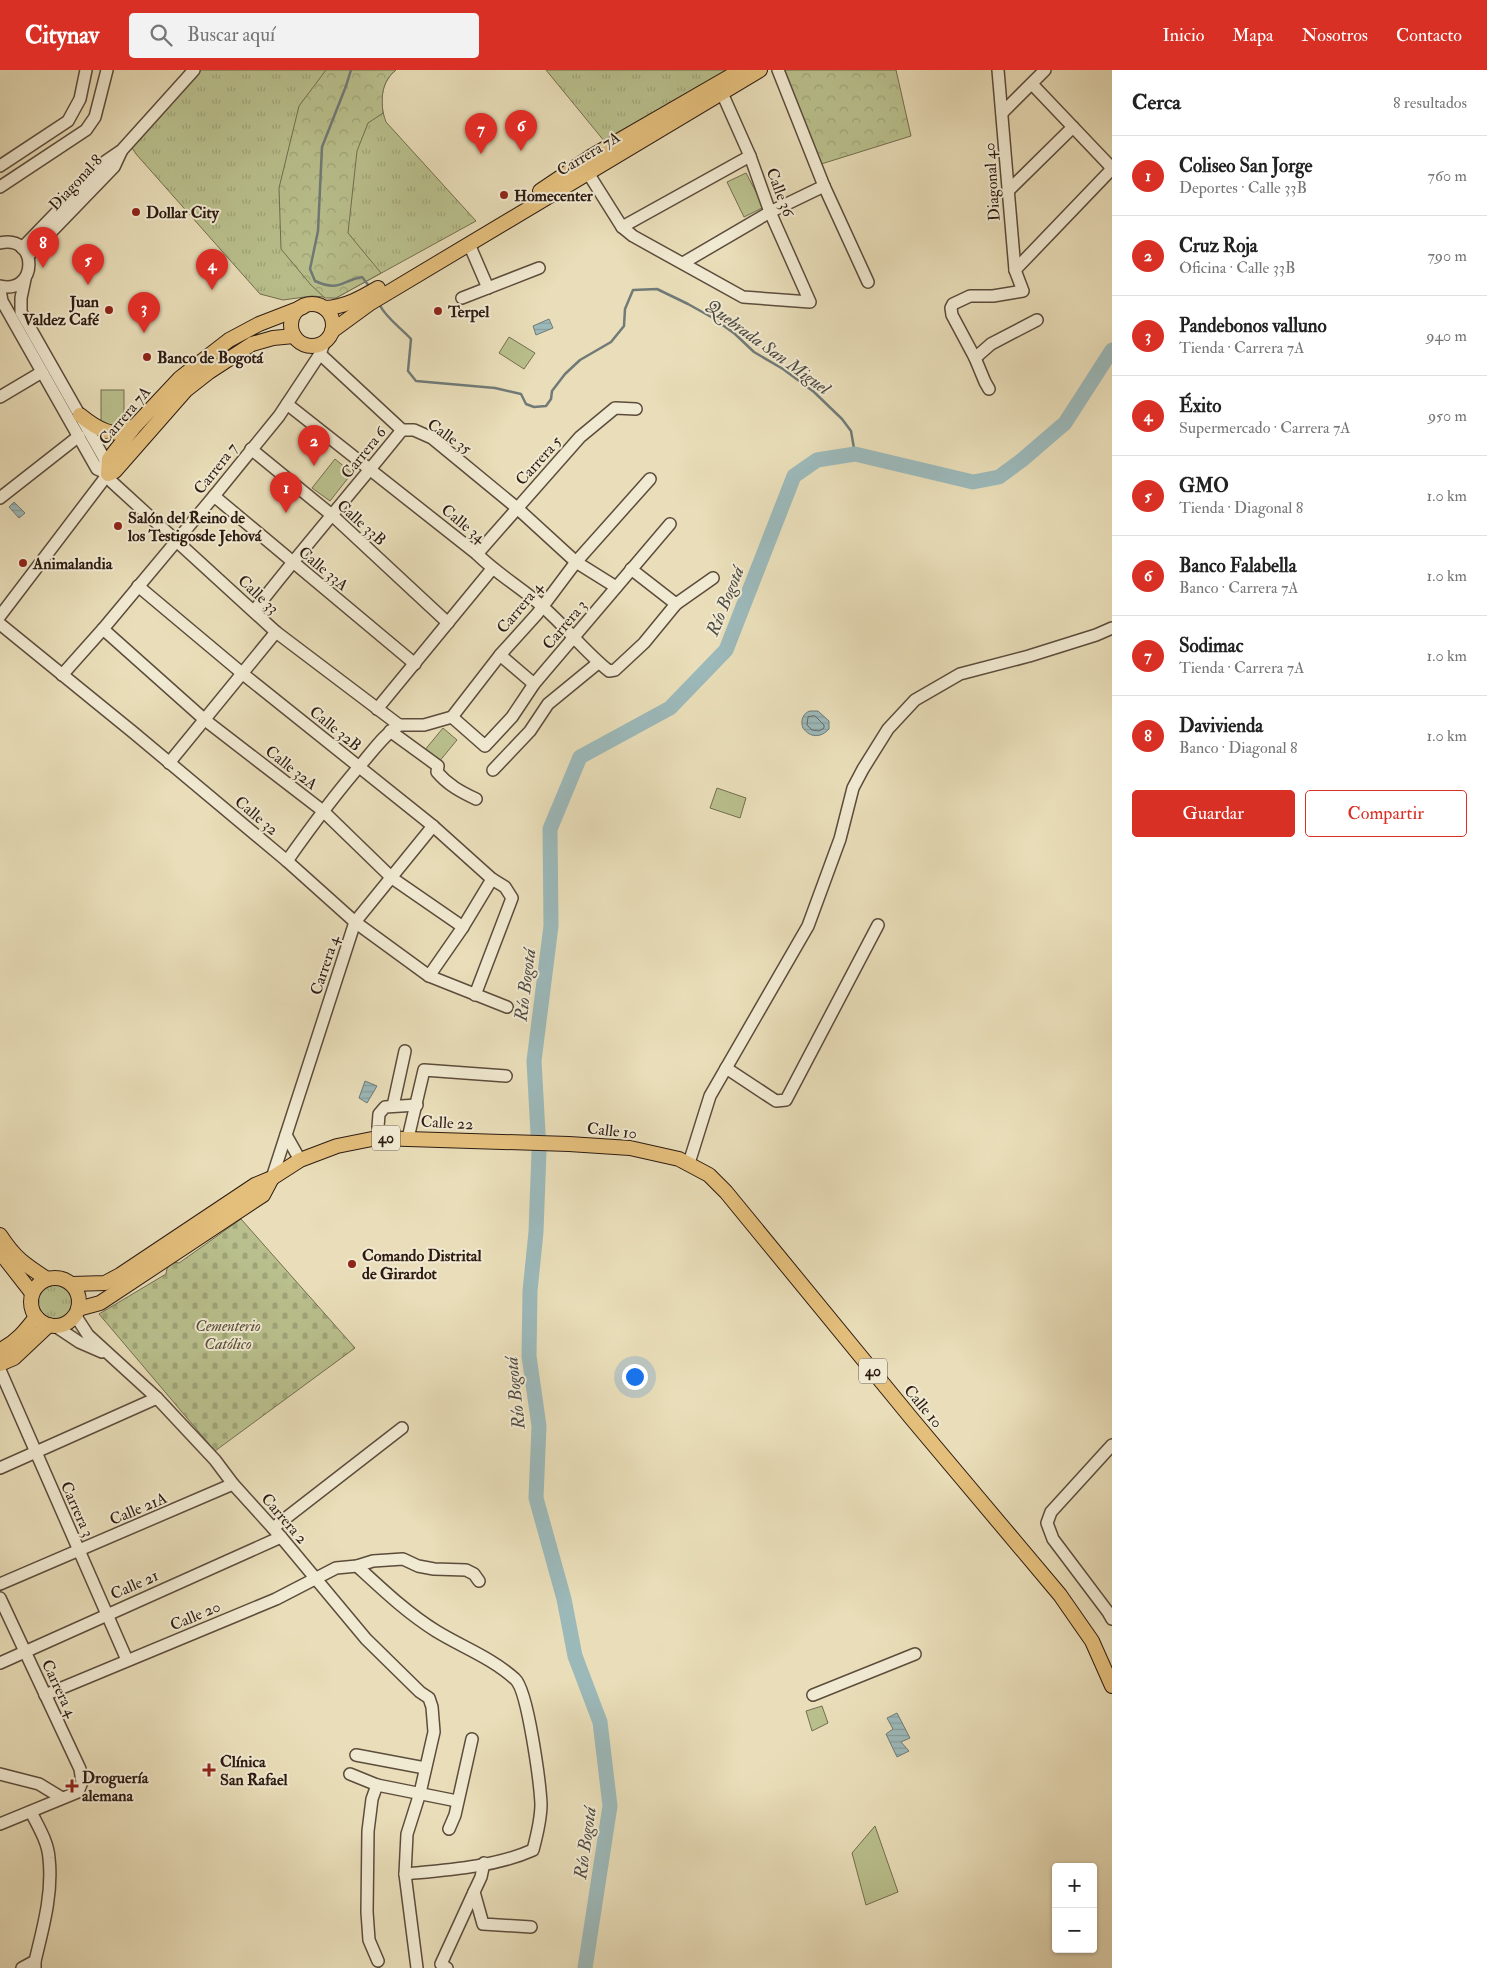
<!DOCTYPE html>
<html lang="es">
<meta charset="utf-8">
<style>
:root{--surface:#fff;--page:#f2f2f2;--text:#222;--muted:#767676;--line:#e0e0e0;--accent:#d93025}
body{margin:0;font-family:"IM FELL Double Pica",serif;background:var(--page);color:var(--text)}
.controls{position:absolute;right:15px;bottom:15px;display:grid;overflow:hidden;border-radius:5px;box-shadow:0 1px 4px #0004}
.controls button{width:45px;height:45px;display:grid;place-items:center;padding:0;border:0;border-bottom:1px solid var(--line);background:var(--surface);color:var(--text);font:25px sans-serif}
.you{position:absolute;left:634px;top:1306px;width:18px;height:18px;margin:-12px;border:4px solid #fff;border-radius:50%;background:#1a73e8;box-shadow:0 0 0 8px #1a73e833}
.badge{display:grid;place-items:center;width:32px;height:32px;border-radius:50%;background:var(--accent);color:#fff;font-size:16px;font-weight:700}
.pin{position:absolute;translate:-50% -41px;filter:drop-shadow(0 1px 2px #0008)}
.pin::after{content:'';position:absolute;top:26px;width:18px;height:15px;background:inherit;clip-path:polygon(0 0,100% 0,50% 100%)}
.list{margin:0;padding:0;list-style:none}
h2{display:flex;justify-content:space-between;align-items:center;height:65px;margin:0;padding:0 20px;font-size:21px}
h2 small{font-size:16px;font-weight:400;color:var(--muted)}
.list li{display:grid;grid-template-columns:32px 1fr auto;gap:15px;align-items:center;box-sizing:border-box;height:80px;padding:0 20px;border-top:1px solid var(--line)}
.list b{display:block;font-size:19px;white-space:nowrap}
.list p{margin:0;font-size:16px;white-space:nowrap;color:var(--muted)}
.list em{font-size:16px;font-style:normal;color:var(--muted)}
.actions{display:flex;gap:10px;padding:15px 20px}
.actions a{flex:1;padding:11px 0;border:1px solid var(--accent);border-radius:5px;text-align:center;font-size:18px;color:var(--accent)}
.actions .main{background:var(--accent);color:#fff}
.icon{flex:none;width:28px;height:28px;fill:none;stroke:currentColor;stroke-width:2;stroke-linecap:round;stroke-linejoin:round}
.map{position:relative;flex:none;width:1112px;height:1898px;overflow:hidden}
header{display:flex;align-items:center;gap:30px;box-sizing:border-box;height:70px;padding:0 25px;background:var(--accent);color:#fff}
header strong{font-size:24px}
nav{display:flex;gap:28px;margin-inline-start:auto;font-size:18px}
.search{width:350px;height:45px;background:var(--page);display:flex;align-items:center;gap:12px;box-sizing:border-box;padding:0 18px;border-radius:5px;color:var(--muted);font-size:19px}
main{display:flex}
aside{flex:1;background:var(--surface)}
.map>svg:first-child{display:block}
.grass{fill:url(#grass-tufts);stroke:#736e50}
.forest{fill:url(#forest-crowns);stroke:#736e50}
.cemetery{fill:url(#cemetery-stones);stroke:#736e50}
.park{fill:#b9c08d;stroke:#736e50}
.water{fill:url(#water-rules);stroke:#707a77}
.lines{fill:none;stroke-linecap:round;stroke-linejoin:round}
.shore{stroke:#646a66;stroke-width:1}
.stream{stroke:#707a77;stroke-width:2.5}
.river{stroke:#9cb9ba;stroke-width:15}
.minor-casing{stroke:#5c4c3c;stroke-width:14}
.major-casing{stroke:#2d1b12;stroke-width:16}
.minor{stroke:#f1ead2;stroke-width:11}
.major{stroke:#e4bf7c;stroke-width:14}
.poi-dot{fill:#8f2418;stroke:#f1ead2;stroke-width:2}
.labels{text-anchor:middle;stroke-width:4;stroke-linejoin:round;paint-order:stroke}
.shield{fill:#f1ead2;stroke:#68594c;stroke-width:1}
.shield-label{font-size:15px;font-weight:bold;fill:#2d1b12}
.street-label{font-size:16px;fill:#2d1b12;stroke:#f1ead2}
.poi-label{font-size:16px;font-weight:bold;fill:#2d1b12;stroke:#f1ead2;text-anchor:start}
.park-label{font-size:16px;font-style:italic;fill:#574d37;stroke:#f1ead2}
.water-label{font-size:18px;font-style:italic;fill:#4e4a44;stroke:#f1ead2}
</style>
<header>
<strong>Citynav</strong>
<div class="search"><svg class="icon" aria-label="search" viewBox="0 0 24 24"><circle cx="10" cy="10" r="6"/><path d="M15 15l6 6"/></svg>Buscar aquí</div>
<nav><a>Inicio</a><a>Mapa</a><a>Nosotros</a><a>Contacto</a></nav>
</header>
<main>
<div class="map">
<svg width="1112" height="1898" viewBox="0 0 1112 1898">
<defs>
<pattern id="grass-tufts" width="24" height="20" patternUnits="userSpaceOnUse" patternTransform="scale(1.25)"><rect width="24" height="20" fill="#b9c08d"/><path d="M3 7l-1-3M5 7V3M7 7l1-3M15 17l-1-3M17 17v-4M19 17l1-3" fill="none" stroke="#9fa479"/></pattern>
<pattern id="forest-crowns" width="20" height="18" patternUnits="userSpaceOnUse" patternTransform="scale(1.25)"><rect width="20" height="18" fill="#b9c08d"/><path d="M2 6a3 3 0 1 1 6 0M12 15a3 3 0 1 1 6 0" fill="none" stroke="#9fa479"/></pattern>
<pattern id="cemetery-stones" width="16" height="16" patternUnits="userSpaceOnUse" patternTransform="scale(1.25)"><rect width="16" height="16" fill="#b9c08d"/><path d="M2 7V4a2 2 0 0 1 4 0v3zM10 15v-3a2 2 0 0 1 4 0v3z" fill="#9fa479"/></pattern>
<pattern id="water-rules" width="6" height="5" patternUnits="userSpaceOnUse" patternTransform="scale(1.25)"><rect width="6" height="5" fill="#9cb9ba"/><path d="M0 2.5h6" fill="none" stroke="#879e9f"/></pattern>
</defs>
<rect width="100%" height="100%" fill="#e9deb9"/>
<filter id="stains"><feTurbulence type="fractalNoise" baseFrequency=".004" numOctaves="4"/><feColorMatrix values="0 0 0 0 .2 0 0 0 0 .09 0 0 0 0 .02 0 0 0 .5 -.17"/></filter>
<radialGradient id="worn" r=".72"><stop offset=".6" stop-color="#630" stop-opacity="0"/><stop offset="1" stop-color="#630" stop-opacity=".3"/></radialGradient>
<g class="grass">
<path d="M193,0H396C380,13 379,33 386,52L476,151L336,228L312,226L283,230L260,224L136,84L127,70Z"/>
<path d="M546,0H731L605,72Z"/>
<circle cx="55" cy="1232" r="19"/>
</g>
<g class="forest">
<path d="M326,0H396C382,11 381,26 383,43L368,53L357,81L348,163L381,203L336,228H325L311,215L281,179L279,118L299,36Z"/>
<path d="M783,0H896L911,66L818,95Z"/>
</g>
<path class="cemetery" d="M241,1149L355,1278L215,1381L99,1244L166,1204C167,1196 170,1191 179,1193Z"/>
<g class="park">
<path d="M746,103L764,137L744,147L727,112Z"/>
<path d="M509,267L535,283L524,299L499,283Z"/>
<rect x="101" y="320" width="23" height="36"/>
<path d="M335,389L352,403L330,431L312,418Z"/>
<path d="M443,658L457,670L438,693L424,681Z"/>
<path d="M717,718L746,728L740,748L710,738Z"/>
<path d="M822,1636L828,1653L812,1661L806,1641Z"/>
<path d="M875,1756L898,1822L866,1835L852,1783Z"/>
</g>
<g class="water">
<path d="M549,249L553,258L536,265L533,256Z"/>
<path d="M14,432L25,443L19,448L9,437Z"/>
<path d="M810,641H818L829,651V659C821,668 810,668 803,658C800,651 803,643 810,641Z"/>
<path d="M365,1011L377,1016L367,1033L359,1028Z"/>
<path d="M897,1643L910,1668L901,1672L909,1681L897,1687L886,1664L893,1659L887,1648Z"/>
</g>
<g class="lines">
<path class="shore" d="M815,646L824,655V658L819,661L812,660L807,655L808,647Z"/>
<g class="stream">
<path d="M351,0L346,16L322,77L318,161L310,199L315,211C340,222 340,211 362,207L369,216"/>
<path d="M379,234C387,249 400,257 411,269L408,301L416,311L495,318L521,324L526,334L534,337L546,336L551,329L552,321L565,304L580,290L611,272L624,256L625,239L633,220L657,219L688,234L713,248L735,264L754,282L783,299L814,322L842,349L851,361L855,384"/>
</g>
<path class="river" d="M585,1898L610,1736L600,1652L575,1586L564,1529L536,1428L539,1356L529,1286L530,1221L536,1162L539,1081L534,991L551,856L550,759L580,687L670,638L726,580L794,406L817,390L855,384L973,412L999,407L1022,390L1065,353L1112,280"/>
<g class="minor-casing">
<g id="minor">
<path d="M778,0L824,116L868,212"/>
<path d="M1002,43L1045,0"/>
<path d="M0,96L68,51L80,29L86,0"/>
<path d="M588,103L622,157L633,166L743,227L810,232L770,142L750,86L722,23"/>
<path d="M0,117L86,60L95,47L107,0"/>
<path d="M1008,121L1073,57"/>
<path d="M622,157L750,86"/>
<path d="M0,173C39,164 38,225 0,216"/>
<path d="M469,174L488,218"/>
<path d="M22,178L106,91L122,80L194,0"/>
<path d="M28,186L114,97L121,82"/>
<path d="M683,193L770,142L824,116"/>
<path d="M1015,200L1109,102L1111,97L1032,14"/>
<path d="M25,209L21,228V242L104,388L108,404L112,412L276,562L399,655"/>
<path d="M0,220L2,231L97,399L108,404"/>
<path d="M462,228L539,198"/>
<path d="M320,284L402,360H414L432,368L517,438L576,492L616,517"/>
<path d="M975,288L991,274L1037,250"/>
<path d="M989,319L985,312L975,288L952,245L951,238L953,234L970,226H993L1023,221L1015,200L998,0"/>
<path d="M0,327L42,302"/>
<path d="M287,334L477,484C497,504 522,518 543,537C566,557 585,582 609,601L615,600L644,573L676,534L713,508"/>
<path d="M251,379L333,446L448,553"/>
<path d="M214,426L415,594"/>
<path d="M0,428L79,366"/>
<path d="M477,484L580,367L615,338L636,339"/>
<path d="M631,499L676,534"/>
<path d="M138,516L243,604L433,756L492,809L505,817L512,828L475,925"/>
<path d="M254,541C302,479 353,421 402,360"/>
<path d="M0,546L108,404"/>
<path d="M0,554L134,663L287,791L355,852L429,906L507,937"/>
<path d="M103,559L205,650L323,741L392,808L463,857"/>
<path d="M500,585L534,614"/>
<path d="M62,605L103,559L214,426L279,346L320,284L324,273"/>
<path d="M377,639L492,499"/>
<path d="M452,647L485,676L512,647L534,614L670,454"/>
<path d="M399,655H424L452,647L500,585L537,544L576,492L650,409"/>
<path d="M390,661L438,696L437,702C448,715 461,722 476,729"/>
<path d="M169,693L276,562"/>
<path d="M493,700L530,661L548,634L598,593"/>
<path d="M287,791C311,757 336,723 364,691C375,678 385,664 399,655"/>
<path d="M429,906L463,857L492,809"/>
<path d="M726,998L776,1031L786,1030L878,855"/>
<path d="M393,1036L405,981"/>
<path d="M378,1057L379,1044L385,1037L417,1035"/>
<path d="M286,1065L300,1090"/>
<path d="M408,1068L424,1000L506,1006"/>
<path d="M689,1093L710,1026L808,856L840,769L853,718L863,699L888,659L915,630L960,604L1029,586L1096,565L1112,558"/>
<path d="M272,1108L355,852L433,756"/>
<path d="M75,1245L88,1265L157,1328L215,1390L233,1414L281,1467L366,1569L420,1622L429,1628L432,1637L434,1662L420,1723L407,1764L405,1804L417,1898"/>
<path d="M55,1256L79,1272L102,1282"/>
<path d="M0,1300L127,1590"/>
<path d="M1112,1375L1051,1442L1047,1453L1053,1469L1108,1542L1112,1549"/>
<path d="M0,1398L157,1328"/>
<path d="M273,1458L402,1358"/>
<path d="M357,1496C382,1519 407,1543 436,1561C462,1577 492,1588 515,1609C528,1620 540,1714 541,1734C541,1749 537,1765 533,1780C495,1797 447,1800 405,1804"/>
<path d="M0,1514L233,1414"/>
<path d="M0,1528L80,1699L82,1712L78,1722L0,1754"/>
<path d="M0,1593L281,1467"/>
<path d="M45,1625L276,1529L336,1498L357,1496L373,1491L403,1489L418,1496L434,1499L466,1500L474,1504L479,1511"/>
<path d="M813,1625L915,1584"/>
<path d="M356,1685L425,1698"/>
<path d="M0,1704L39,1714L62,1728"/>
<path d="M350,1704L377,1715L457,1731"/>
<path d="M377,1715L372,1729L368,1761L367,1842L369,1870L378,1891"/>
<path d="M31,1742C38,1756 48,1772 49,1788C53,1823 43,1858 35,1891V1898"/>
<path d="M449,1759L455,1745L472,1669"/>
<path d="M484,1793L481,1807L474,1822L483,1854L531,1857"/>
<path d="M22,1898L35,1891"/>
<path d="M447,1898L441,1894L474,1822"/>
</g>
</g>
<g class="major-casing">
<g id="major">
<path d="M540,121L592,86L741,0"/>
<circle cx="312" cy="255" r="21"/>
<path d="M325,238C345,237 361,228 378,218"/>
<path d="M332,261L369,234L760,0"/>
<path d="M294,266L273,268L252,274L209,302L186,320L115,401L108,404L109,389L135,356L180,308L229,270L259,254L303,237"/>
<path d="M80,345C96,358 115,371 134,356"/>
<path d="M0,1165C15,1188 24,1194 47,1209"/>
<path d="M0,1182L32,1223"/>
<circle cx="55" cy="1232" r="24"/>
<path d="M72,1214L105,1213L120,1205L255,1115L272,1108L300,1090L337,1076L377,1068L569,1074L630,1078L679,1089L709,1105L726,1122L912,1349L1060,1525L1092,1571L1112,1616"/>
<path d="M78,1239L100,1233L263,1125L272,1108"/>
<path d="M0,1280C16,1273 26,1260 36,1247"/>
<path d="M0,1294L14,1288L49,1255"/>
</g>
</g>
<use href="#minor" class="minor"/>
<use href="#major" class="major"/>
</g>
<g class="poi-dot">
<circle cx="504" cy="125" r="5"/>
<circle cx="136" cy="142" r="5"/>
<circle cx="109" cy="240" r="5"/>
<circle cx="438" cy="241" r="5"/>
<circle cx="147" cy="287" r="5"/>
<circle cx="118" cy="456" r="5"/>
<circle cx="23" cy="493" r="5"/>
<circle cx="352" cy="1194" r="5"/>
<path d="M206.5 1692.5h5v5h5v5h-5v5h-5v-5h-5v-5h5z"/>
<path d="M69.5 1708.5h5v5h5v5h-5v5h-5v-5h-5v-5h5z"/>
</g>
<g class="labels">
<g class="shield">
<rect x="372" y="1055.5" width="28" height="25" rx="4"/>
<rect x="859" y="1288.5" width="28" height="25" rx="4"/>
</g>
<g class="shield-label">
<text x="386" y="1073">40</text>
<text x="873" y="1306">40</text>
</g>
<g class="street-label">
<text transform="translate(588 83) rotate(-31)" y="6">Carrera 7A</text>
<text transform="translate(75 112) rotate(-47)" y="6">Diagonal 8</text>
<text transform="translate(991 112) rotate(-94)" y="6">Diagonal 40</text>
<text transform="translate(781 122) rotate(69)" y="6">Calle 36</text>
<text transform="translate(124 345) rotate(-50)" y="6">Carrera 7A</text>
<text transform="translate(450 366) rotate(35)" y="6">Calle 35</text>
<text transform="translate(363 382) rotate(-51)" y="6">Carrera 6</text>
<text transform="translate(538 390) rotate(-48)" y="6">Carrera 5</text>
<text transform="translate(215 398) rotate(-52)" y="6">Carrera 7</text>
<text transform="translate(362 452) rotate(42)" y="6">Calle 33B</text>
<text transform="translate(464 453) rotate(39)" y="6">Calle 34</text>
<text transform="translate(324 498) rotate(40)" y="6">Calle 33A</text>
<text transform="translate(259 524) rotate(43)" y="6">Calle 33</text>
<text transform="translate(519 537) rotate(-50)" y="6">Carrera 4</text>
<text transform="translate(564 554) rotate(-50)" y="6">Carrera 3</text>
<text transform="translate(336 658) rotate(39)" y="6">Calle 32B</text>
<text transform="translate(292 697) rotate(38)" y="6">Calle 32A</text>
<text transform="translate(257 745) rotate(40)" y="6">Calle 32</text>
<text transform="translate(324 895) rotate(-72)" y="6">Carrera 4</text>
<text transform="translate(447 1052) rotate(3)" y="6">Calle 22</text>
<text transform="translate(612 1060) rotate(6)" y="6">Calle 10</text>
<text transform="translate(924 1336) rotate(50)" y="6">Calle 10</text>
<text transform="translate(138 1438) rotate(-23)" y="6">Calle 21A</text>
<text transform="translate(78 1439) rotate(66)" y="6">Carrera 3</text>
<text transform="translate(285 1448) rotate(49)" y="6">Carrera 2</text>
<text transform="translate(134 1514) rotate(-24)" y="6">Calle 21</text>
<text transform="translate(195 1545) rotate(-23)" y="6">Calle 20</text>
<text transform="translate(60 1618) rotate(65)" y="6">Carrera 4</text>
</g>
<g class="poi-label">
<text x="514" y="131">Homecenter</text>
<text x="146" y="148">Dollar City</text>
<text x="99" y="237" text-anchor="end">Juan<tspan x="99" dy="18">Valdez Café</tspan></text>
<text x="448" y="247">Terpel</text>
<text x="157" y="293">Banco de Bogotá</text>
<text x="128" y="453">Salón del Reino de<tspan x="128" dy="18">los Testigosde Jehová</tspan></text>
<text x="33" y="499">Animalandia</text>
<text x="362" y="1191">Comando Distrital<tspan x="362" dy="18">de Girardot</tspan></text>
<text x="220" y="1697">Clínica<tspan x="220" dy="18">San Rafael</tspan></text>
<text x="82" y="1713">Droguería<tspan x="82" dy="18">alemana</tspan></text>
</g>
<g class="park-label">
<text x="228" y="1261">Cementerio<tspan x="228" dy="18">Católico</tspan></text>
</g>
<g class="water-label">
<text transform="translate(768 277) rotate(36)" y="6">Quebrada San Miguel</text>
<text transform="translate(725 531) rotate(-68)" y="6">Río Bogotá</text>
<text transform="translate(525 915) rotate(-83)" y="6">Río Bogotá</text>
<text transform="translate(515 1323) rotate(-96)" y="6">Río Bogotá</text>
<text transform="translate(585 1773) rotate(-82)" y="6">Río Bogotá</text>
</g>
</g>
<rect width="100%" height="100%" filter="url(#stains)"/>
<rect width="100%" height="100%" fill="url(#worn)"/>
</svg>
<div class="controls">
<button>+</button>
<button>−</button>
</div>
<div class="you"></div>
<div class="pin badge" style="left:286px;top:443px">1</div>
<div class="pin badge" style="left:314px;top:396px">2</div>
<div class="pin badge" style="left:144px;top:263px">3</div>
<div class="pin badge" style="left:212px;top:220px">4</div>
<div class="pin badge" style="left:88px;top:215px">5</div>
<div class="pin badge" style="left:521px;top:81px">6</div>
<div class="pin badge" style="left:481px;top:84px">7</div>
<div class="pin badge" style="left:43px;top:198px">8</div>
</div>
<aside>
<h2>Cerca<small>8 resultados</small></h2>
<ul class="list">
<li><span class="badge">1</span><div><b>Coliseo San Jorge</b><p>Deportes · Calle 33B</p></div><em>760 m</em></li>
<li><span class="badge">2</span><div><b>Cruz Roja</b><p>Oficina · Calle 33B</p></div><em>790 m</em></li>
<li><span class="badge">3</span><div><b>Pandebonos valluno</b><p>Tienda · Carrera 7A</p></div><em>940 m</em></li>
<li><span class="badge">4</span><div><b>Éxito</b><p>Supermercado · Carrera 7A</p></div><em>950 m</em></li>
<li><span class="badge">5</span><div><b>GMO</b><p>Tienda · Diagonal 8</p></div><em>1.0 km</em></li>
<li><span class="badge">6</span><div><b>Banco Falabella</b><p>Banco · Carrera 7A</p></div><em>1.0 km</em></li>
<li><span class="badge">7</span><div><b>Sodimac</b><p>Tienda · Carrera 7A</p></div><em>1.0 km</em></li>
<li><span class="badge">8</span><div><b>Davivienda</b><p>Banco · Diagonal 8</p></div><em>1.0 km</em></li>
</ul>
<div class="actions"><a class="main">Guardar</a><a>Compartir</a></div>
</aside>
</main>
